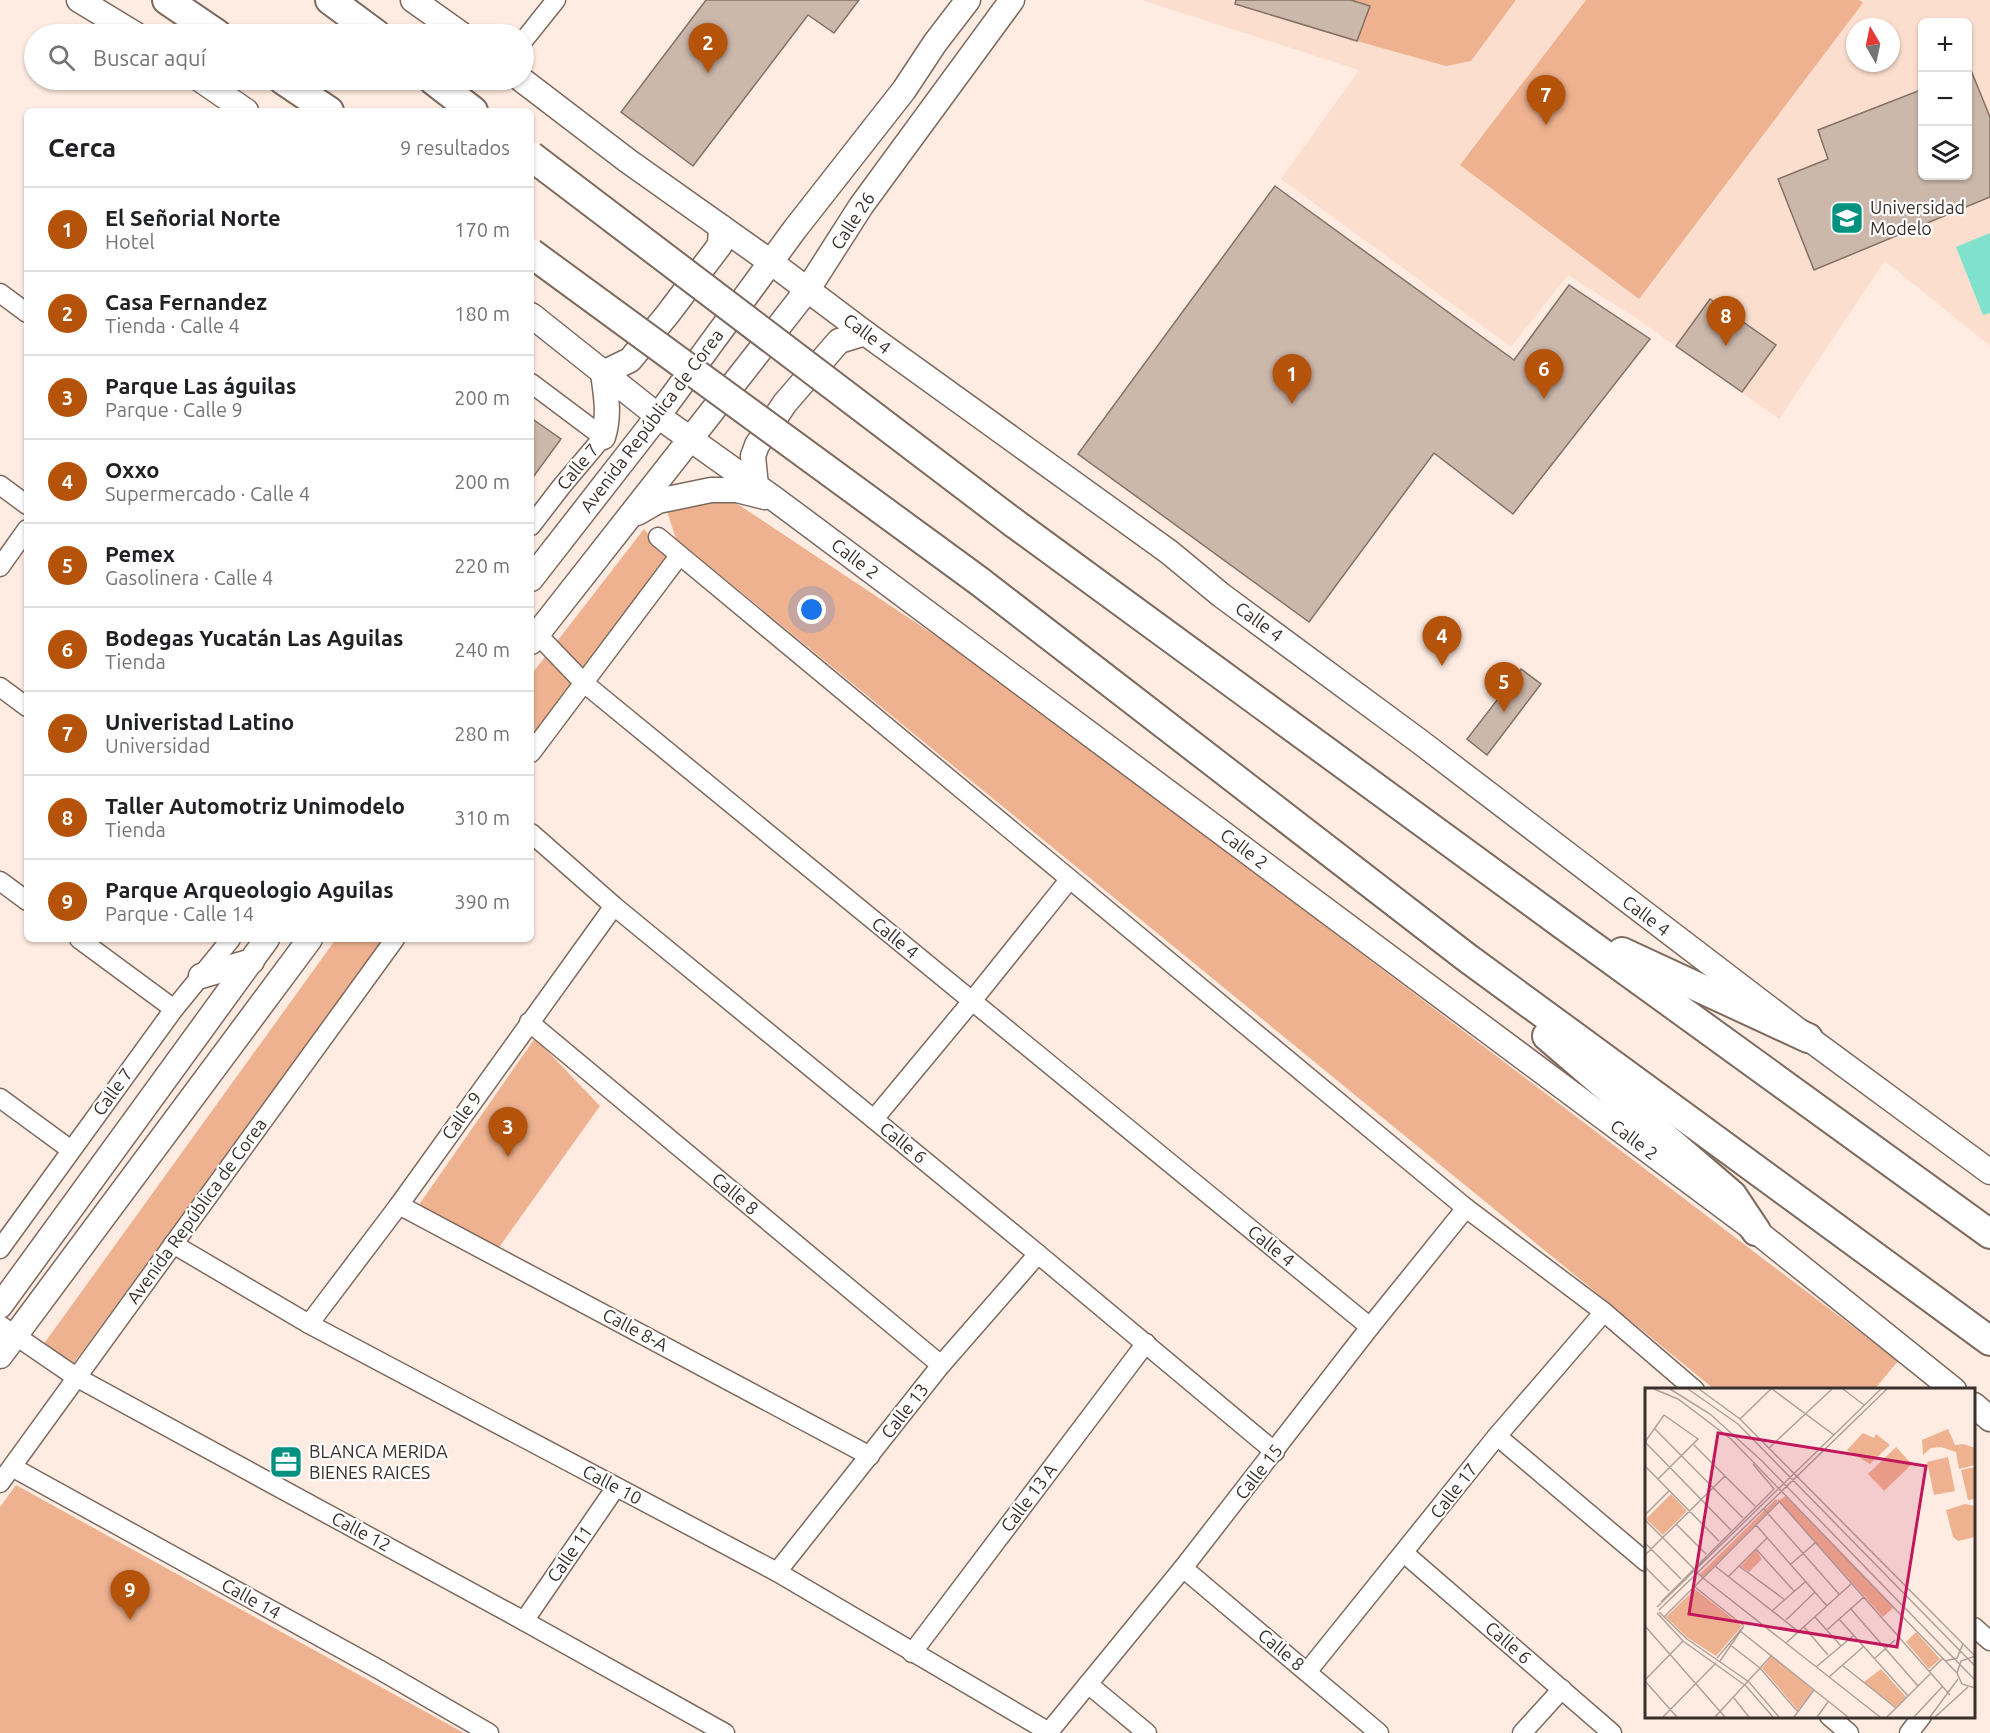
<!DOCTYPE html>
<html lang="es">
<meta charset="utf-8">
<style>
:root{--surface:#fff;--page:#f2f2f2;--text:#202124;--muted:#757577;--line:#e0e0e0;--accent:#b45309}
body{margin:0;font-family:Ubuntu,sans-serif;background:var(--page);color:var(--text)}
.controls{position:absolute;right:18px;top:18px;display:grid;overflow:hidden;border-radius:9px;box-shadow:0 2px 4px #0004}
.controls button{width:54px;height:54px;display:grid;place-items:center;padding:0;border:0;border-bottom:2px solid var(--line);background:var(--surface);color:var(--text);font:30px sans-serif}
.compass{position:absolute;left:1846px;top:18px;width:54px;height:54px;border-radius:50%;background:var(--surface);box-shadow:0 2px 4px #0004;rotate:351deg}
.you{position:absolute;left:812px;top:610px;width:21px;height:21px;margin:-15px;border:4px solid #fff;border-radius:50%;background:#1a73e8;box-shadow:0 0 0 9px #1a73e833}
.badge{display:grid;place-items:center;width:39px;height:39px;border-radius:50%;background:var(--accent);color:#fff;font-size:20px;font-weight:700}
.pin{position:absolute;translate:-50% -50px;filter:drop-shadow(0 2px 3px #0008)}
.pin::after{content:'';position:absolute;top:32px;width:21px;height:18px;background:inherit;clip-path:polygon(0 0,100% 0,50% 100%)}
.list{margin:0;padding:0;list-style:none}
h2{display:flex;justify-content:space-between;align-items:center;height:78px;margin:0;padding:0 24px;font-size:26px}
h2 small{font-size:20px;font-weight:400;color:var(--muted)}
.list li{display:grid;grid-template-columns:39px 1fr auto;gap:18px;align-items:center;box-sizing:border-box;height:84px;padding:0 24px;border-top:2px solid var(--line)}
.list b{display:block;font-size:22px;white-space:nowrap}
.list p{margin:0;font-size:20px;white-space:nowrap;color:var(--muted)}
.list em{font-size:20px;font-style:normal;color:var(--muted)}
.icon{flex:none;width:33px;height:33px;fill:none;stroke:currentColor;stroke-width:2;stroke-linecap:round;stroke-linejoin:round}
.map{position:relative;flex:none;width:1990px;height:1733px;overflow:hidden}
.search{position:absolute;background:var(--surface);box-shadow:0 2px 4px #0004;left:24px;top:24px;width:510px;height:66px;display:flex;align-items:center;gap:15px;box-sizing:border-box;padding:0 21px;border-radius:33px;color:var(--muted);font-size:22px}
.panel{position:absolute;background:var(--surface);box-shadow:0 2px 4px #0004;left:24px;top:108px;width:510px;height:834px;border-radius:9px}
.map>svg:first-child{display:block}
.built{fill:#fcdece;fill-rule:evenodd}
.green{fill:#efb290}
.water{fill:#80e2cd}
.building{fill:#ccb7ab;stroke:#847065;stroke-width:1.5}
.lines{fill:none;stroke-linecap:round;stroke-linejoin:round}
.minor-casing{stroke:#7d6a5f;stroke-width:21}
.secondary-casing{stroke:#7d6a5f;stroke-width:27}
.trunk-casing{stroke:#7d6a5f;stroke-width:32}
.minor{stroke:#fff;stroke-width:18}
.secondary{stroke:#fff;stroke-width:24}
.trunk{stroke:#fff;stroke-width:28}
.trunk-bridge-casing{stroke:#7d6a5f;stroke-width:32;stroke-linecap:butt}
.trunk-bridge{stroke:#fff;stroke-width:28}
.labels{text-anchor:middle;stroke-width:4.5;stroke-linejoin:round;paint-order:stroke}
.poi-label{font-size:18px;fill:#39302c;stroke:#fff;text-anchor:start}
.street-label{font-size:18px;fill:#39302c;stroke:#fff}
.inset-road{fill:none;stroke:#afa199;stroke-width:1.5}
.view{fill:#c2185b;fill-opacity:0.15;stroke:#c2185b;stroke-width:3}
.inset-edge{fill:none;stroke:#39302c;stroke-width:3}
</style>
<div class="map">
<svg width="1990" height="1733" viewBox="0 0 1990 1733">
<rect width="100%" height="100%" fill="#feece2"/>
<path class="built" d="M1142,0H1990V346L1885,261L1779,419L1636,318L1568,275L1511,347L1281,179L1359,70ZM1922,22H1968V176H1922ZM1855,27H1891V63H1855Z"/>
<g class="green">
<path d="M1351,0H1516L1471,61L1446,66L1357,41L1370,6Z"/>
<path d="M1586,0H1859L1863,3L1639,299L1460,165Z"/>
<path d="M721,493L993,674L1898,1361L1875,1389H1714L676,539L667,511Z"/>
<path d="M644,529L666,557L531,741V675Z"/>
<path d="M336,939H385L73,1364L38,1352Z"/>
<path d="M535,1038L600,1106L495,1253L416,1209Z"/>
<path d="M16,1485L464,1733H0V1507Z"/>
</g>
<path class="water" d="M1990,233V313L1983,315L1956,247Z"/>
<g class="building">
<path d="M706,0H859L834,33L808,15L693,166L621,112Z"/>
<path d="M1236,0H1351L1370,6L1357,41L1235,4Z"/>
<path d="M1968,63L1990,117V197L1814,270L1778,179L1828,159L1818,130L1923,89V176H1968Z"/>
<path d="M1275,186L1514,360L1569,285L1650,339L1513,514L1434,453L1309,622L1078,454Z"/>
<path d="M1710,299L1776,345L1742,392L1676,346Z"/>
<path d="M531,418L561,439L531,480Z"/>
<path d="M1521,669L1541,684L1487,755L1467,739Z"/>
</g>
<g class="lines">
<g class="minor-casing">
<g id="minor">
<path d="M524,40L556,0"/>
<path d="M0,293L27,313"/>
<path d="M531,383L603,437L561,487L531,526"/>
<path d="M0,485L27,505"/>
<path d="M658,537L1466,1208L1604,1312L1695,1390"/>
<path d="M0,567L27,529"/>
<path d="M537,634L584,683L1370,1327"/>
<path d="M0,687L27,707"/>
<path d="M531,753L679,556"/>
<path d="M531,833L614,906L1038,1254L1275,1452"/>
<path d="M0,881L27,901"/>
<path d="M79,939L174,1009"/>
<path d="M529,1022L941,1365"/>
<path d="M0,1098L71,1150"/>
<path d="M874,1119L972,1001L1069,880"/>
<path d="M399,1205L870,1456"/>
<path d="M173,1244L309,1324L777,1572L1049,1732"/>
<path d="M0,1249L174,1009L231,939"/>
<path d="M309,1324L399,1205L614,906"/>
<path d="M0,1325L76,1377L524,1621L725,1733"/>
<path d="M1497,1436L1646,1562"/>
<path d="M12,1467L380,1670L489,1733"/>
<path d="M0,1483L395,939"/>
<path d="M1404,1553L1612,1733"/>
<path d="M1183,1568L1379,1733"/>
<path d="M777,1572L941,1365L1038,1254"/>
<path d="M524,1621L616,1487"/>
<path d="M1974,1627L1990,1641"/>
<path d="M912,1653L1146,1343"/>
<path d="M1307,1672L1497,1436L1604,1312"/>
<path d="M1088,1684L1147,1733"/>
<path d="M1829,1716L1849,1733"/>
<path d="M1048,1733L1183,1568L1370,1327L1466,1208"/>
<path d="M1522,1733L1562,1689"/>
<path d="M1909,1733L1922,1716"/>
</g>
</g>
<g class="secondary-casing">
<g id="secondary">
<path d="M79,0L135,34"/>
<path d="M413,0L461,34"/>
<path d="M201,80L246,111"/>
<path d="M522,80L628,161L772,263L865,333L1169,552L1221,595L1419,741L1808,1038L1990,1172"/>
<path d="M531,315L658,416L776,500L1756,1231L1954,1390"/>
<path d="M603,437C610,415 606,395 603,373L630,360L667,315L720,245L721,227"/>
<path d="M756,486L753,456L757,445L785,403L839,341L865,333"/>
<path d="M637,513L658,501L711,490H737L765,497"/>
<path d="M531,579L658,416L795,229L904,90L935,43L968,0"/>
<path d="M531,642L808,289L861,206L1012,0"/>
<path d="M201,976L252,961"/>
<path d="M0,1306L267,939"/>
<path d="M0,1356L310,939"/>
<path d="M1974,1405L1990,1419"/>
</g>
</g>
<g class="trunk-casing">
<g id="trunk">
<path d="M167,0L217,34"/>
<path d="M330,0L376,34"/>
<path d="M283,80L329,111"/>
<path d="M433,80L473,111"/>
<path d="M1014,523L1562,924L1990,1234"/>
<path d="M979,581L1466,957L1990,1341"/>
<path d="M1622,952L1808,1038"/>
<path d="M1547,1036L1732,1195L1756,1231"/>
</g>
</g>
<use href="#minor" class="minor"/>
<use href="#secondary" class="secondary"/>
<use href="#trunk" class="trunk"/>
<g class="trunk-bridge-casing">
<g id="trunk-bridge">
<path d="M531,156L1014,523"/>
<path d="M531,253L979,581"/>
</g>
</g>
<use href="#trunk-bridge" class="trunk-bridge"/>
</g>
<defs>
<g id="university-square" transform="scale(1.725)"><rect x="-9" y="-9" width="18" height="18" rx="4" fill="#00927e" stroke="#fff"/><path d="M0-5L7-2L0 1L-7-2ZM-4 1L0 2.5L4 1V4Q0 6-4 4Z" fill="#fff"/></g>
<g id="office-square" transform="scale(1.725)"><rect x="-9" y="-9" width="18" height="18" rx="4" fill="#00927e" stroke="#fff"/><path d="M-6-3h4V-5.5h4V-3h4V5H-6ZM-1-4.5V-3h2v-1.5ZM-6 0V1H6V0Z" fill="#fff"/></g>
</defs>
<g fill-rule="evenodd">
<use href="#university-square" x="1847" y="218"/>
<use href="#office-square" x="286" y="1462"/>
</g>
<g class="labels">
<g class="poi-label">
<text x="1870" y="214">Universidad<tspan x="1870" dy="21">Modelo</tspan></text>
<text x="309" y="1458">BLANCA MERIDA<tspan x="309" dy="21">BIENES RAICES</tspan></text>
</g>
<g class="street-label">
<text transform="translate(853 221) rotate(-57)" y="6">Calle 26</text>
<text transform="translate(867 334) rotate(37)" y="6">Calle 4</text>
<text transform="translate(652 421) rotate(-53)" y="6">Avenida República de Corea</text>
<text transform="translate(578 467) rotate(-50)" y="6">Calle 7</text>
<text transform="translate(855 559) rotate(37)" y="6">Calle 2</text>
<text transform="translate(1259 622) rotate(36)" y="6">Calle 4</text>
<text transform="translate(1244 849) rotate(37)" y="6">Calle 2</text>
<text transform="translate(1646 916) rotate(37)" y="6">Calle 4</text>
<text transform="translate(895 938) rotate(39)" y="6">Calle 4</text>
<text transform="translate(113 1092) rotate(-54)" y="6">Calle 7</text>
<text transform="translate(462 1116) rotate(-54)" y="6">Calle 9</text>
<text transform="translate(1634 1140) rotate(37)" y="6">Calle 2</text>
<text transform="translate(903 1143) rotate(39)" y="6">Calle 6</text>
<text transform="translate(735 1194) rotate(40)" y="6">Calle 8</text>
<text transform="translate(197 1211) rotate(-54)" y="6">Avenida República de Corea</text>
<text transform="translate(1271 1246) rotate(39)" y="6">Calle 4</text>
<text transform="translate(635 1330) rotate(28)" y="6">Calle 8-A</text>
<text transform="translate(905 1411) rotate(-52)" y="6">Calle 13</text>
<text transform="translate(1259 1472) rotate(-52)" y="6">Calle 15</text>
<text transform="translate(612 1485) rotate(28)" y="6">Calle 10</text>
<text transform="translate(1454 1491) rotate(-52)" y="6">Calle 17</text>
<text transform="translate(1029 1498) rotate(-53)" y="6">Calle 13 A</text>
<text transform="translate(361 1532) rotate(28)" y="6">Calle 12</text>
<text transform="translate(570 1554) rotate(-55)" y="6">Calle 11</text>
<text transform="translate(251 1599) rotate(29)" y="6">Calle 14</text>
<text transform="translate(1508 1643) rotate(41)" y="6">Calle 6</text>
<text transform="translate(1281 1650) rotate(40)" y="6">Calle 8</text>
</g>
</g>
<g transform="translate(1645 1388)">
<rect width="330" height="330" fill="#feece2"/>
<path d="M303,41L310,57L318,56L330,60V77L314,81L311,64L296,59L286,60L278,67L277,52ZM218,45L229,50L231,46L245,57L225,76L202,62ZM251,59L267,76L239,103L223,86ZM303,69L310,103L289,107L282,74ZM330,79V111L323,112L316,82ZM26,106L42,123L18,147L1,131ZM140,108L249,219L238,229L134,113ZM131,111L133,114L58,189L54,187ZM320,116L330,118V149L313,153L308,149L301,122ZM111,162L117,171L104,184L96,178ZM50,201L97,238L71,268L43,250L21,229ZM271,244L295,271L284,281L261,254ZM127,268L168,302L153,322L117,280ZM236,281L261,309L251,319L219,294Z" fill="#efb290"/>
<path class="inset-road" d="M9,1L33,11L86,51L312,285M25,1L65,26L117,73L330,292M43,1L93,36L330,278M54,1L95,31L330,268M127,1L189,47M198,1L219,17M95,31L126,1M9,40L98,130M0,54L19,27L53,51L13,91M0,54L86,142M49,57L110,118M124,60L187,1M0,78L74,153M133,112L305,307M118,120L194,206M0,127L24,103M0,132L58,190L235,329M31,136L61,166M111,137L182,218M0,155L36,191M111,161L149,203M0,167L80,88M146,176L170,155M70,178L154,244M94,178L140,212M0,179L24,203M83,189L122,150M50,199L99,238M16,214L129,101L108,76M12,219L236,1M205,220L273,298M14,222L242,1M128,222L160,194M14,224L42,251L104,294L134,329M12,225L38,253L101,298L128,329M19,229L134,114M170,229L196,258M194,231L263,308M141,232L170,204M0,238L80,329M159,239L183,267M94,242L203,329M182,242L219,209M141,255L206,196M84,256L115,280L153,324M330,268L316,273L312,285L317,296L330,300M72,270L99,238M229,271L250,252M75,273L99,238M300,273L312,270L318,256M197,277L251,320M171,279L208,248M284,284L298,270M184,289L218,259M0,292L38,253M0,293L32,329M89,310L104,329M18,329L71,275M70,329L127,267M149,329L169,302M172,329L183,314M242,329L285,286M269,329L297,299M285,329L313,291M290,329L323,299"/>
<path class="view" d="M73,45L281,78L252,259L44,226Z"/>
<rect width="330" height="330" class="inset-edge"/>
</g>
</svg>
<div class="controls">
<button>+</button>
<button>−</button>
<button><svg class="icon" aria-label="layers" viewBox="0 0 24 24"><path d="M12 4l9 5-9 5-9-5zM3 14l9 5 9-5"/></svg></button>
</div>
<svg class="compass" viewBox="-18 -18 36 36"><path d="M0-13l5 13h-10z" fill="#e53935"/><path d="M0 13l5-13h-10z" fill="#757577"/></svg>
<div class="you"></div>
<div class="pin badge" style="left:1292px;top:404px">1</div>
<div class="pin badge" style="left:708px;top:73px">2</div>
<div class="pin badge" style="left:508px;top:1157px">3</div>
<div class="pin badge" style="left:1442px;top:666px">4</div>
<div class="pin badge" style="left:1504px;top:712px">5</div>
<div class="pin badge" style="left:1544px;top:399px">6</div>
<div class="pin badge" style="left:1546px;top:125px">7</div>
<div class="pin badge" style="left:1726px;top:346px">8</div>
<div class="pin badge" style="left:130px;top:1620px">9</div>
<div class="search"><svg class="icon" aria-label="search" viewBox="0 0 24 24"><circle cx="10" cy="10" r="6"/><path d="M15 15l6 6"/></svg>Buscar aquí</div>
<section class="panel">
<h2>Cerca<small>9 resultados</small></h2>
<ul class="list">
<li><span class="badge">1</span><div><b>El Señorial Norte</b><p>Hotel</p></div><em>170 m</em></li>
<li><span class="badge">2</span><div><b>Casa Fernandez</b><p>Tienda · Calle 4</p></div><em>180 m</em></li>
<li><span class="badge">3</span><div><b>Parque Las águilas</b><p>Parque · Calle 9</p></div><em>200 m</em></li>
<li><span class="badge">4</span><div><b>Oxxo</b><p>Supermercado · Calle 4</p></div><em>200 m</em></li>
<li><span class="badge">5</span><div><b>Pemex</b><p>Gasolinera · Calle 4</p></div><em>220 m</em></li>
<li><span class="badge">6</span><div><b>Bodegas Yucatán Las Aguilas</b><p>Tienda</p></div><em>240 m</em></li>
<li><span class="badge">7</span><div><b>Univeristad Latino</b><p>Universidad</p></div><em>280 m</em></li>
<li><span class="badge">8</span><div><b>Taller Automotriz Unimodelo</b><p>Tienda</p></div><em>310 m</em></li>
<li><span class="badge">9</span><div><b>Parque Arqueologio Aguilas</b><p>Parque · Calle 14</p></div><em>390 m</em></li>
</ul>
</section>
</div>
